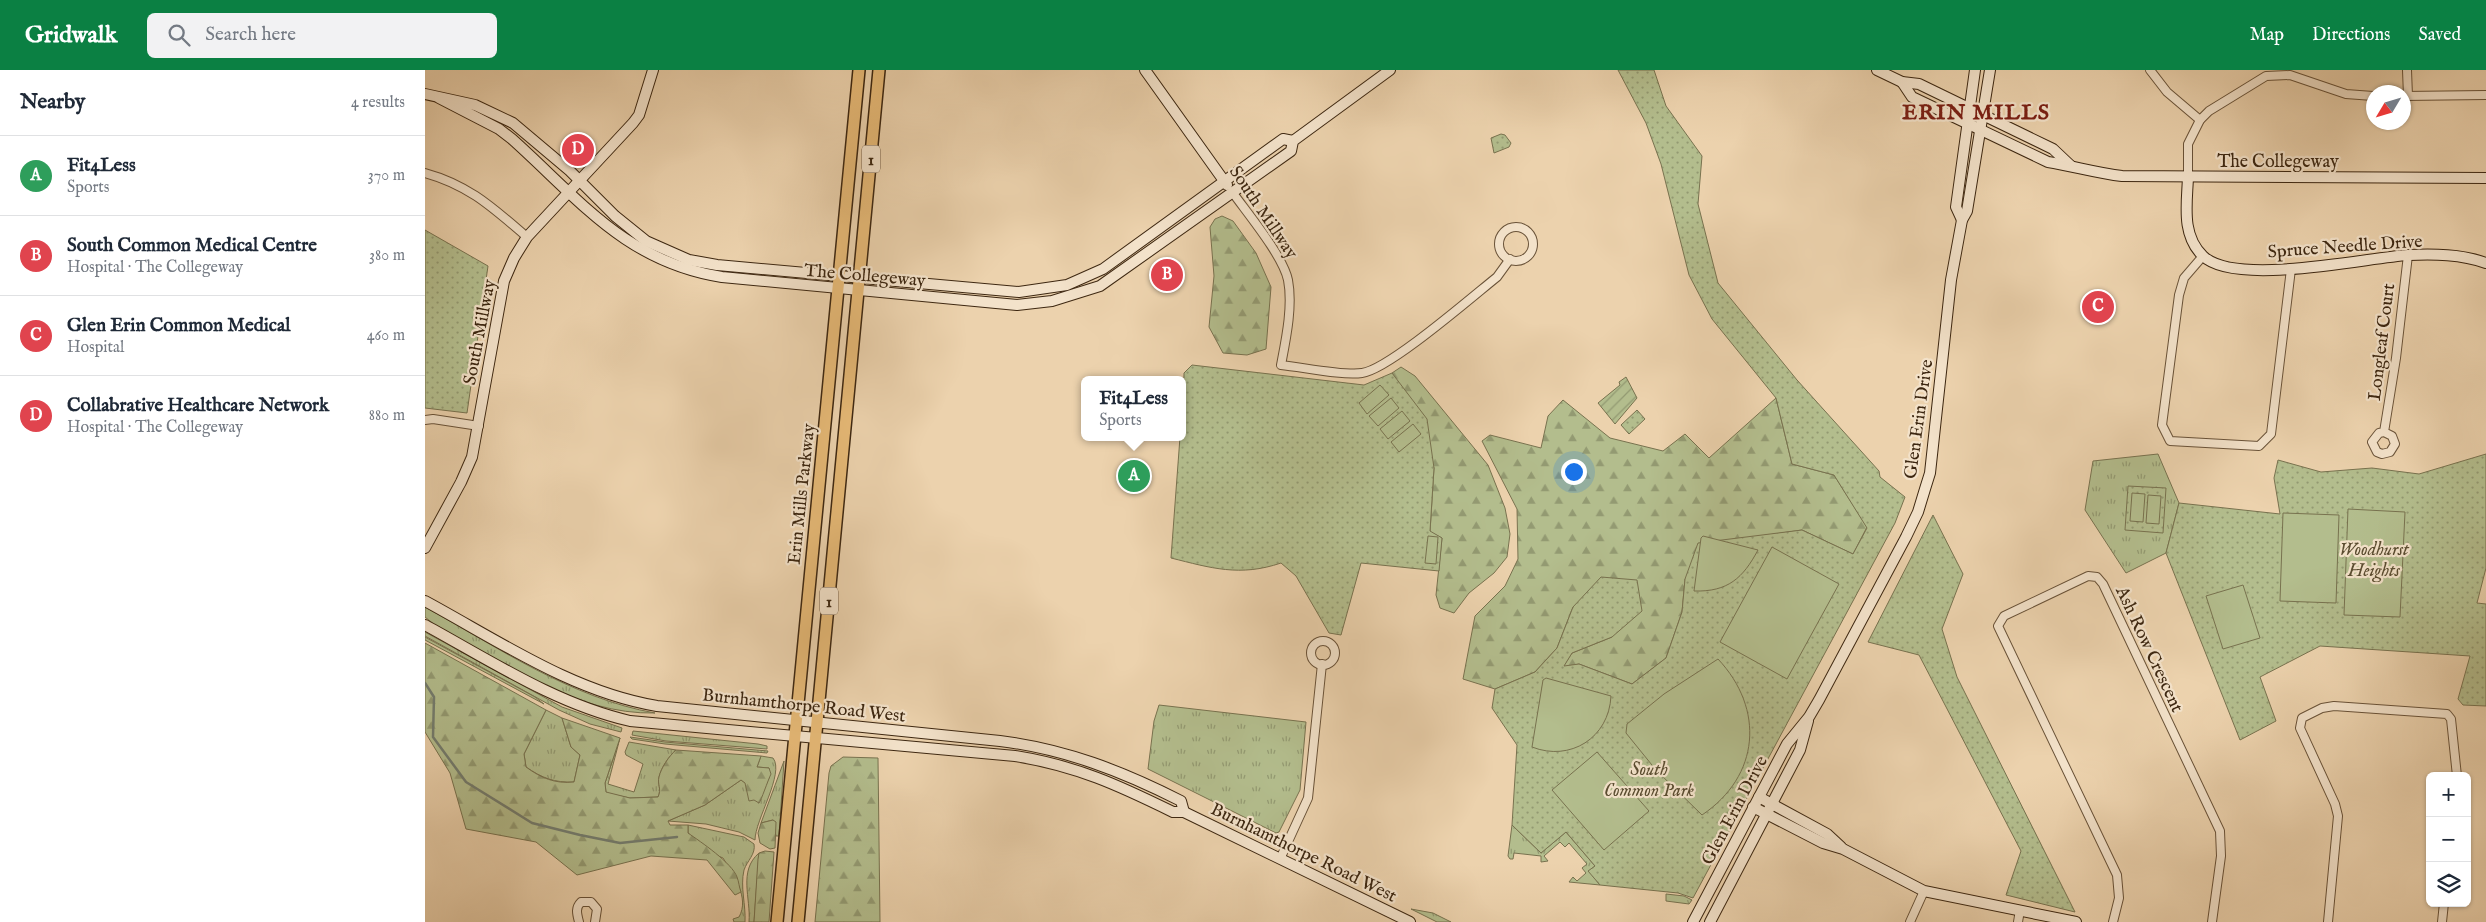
<!DOCTYPE html>
<meta charset="utf-8">
<style>
:root{--surface:#fff;--page:#f2f2f3;--text:#1f2937;--muted:#747a83;--line:#e0e1e3;--accent:#0b8043}
body{margin:0;font-family:"IM FELL English",serif;background:var(--page);color:var(--text)}
.controls{position:absolute;right:15px;bottom:15px;display:grid;overflow:hidden;border-radius:8px;box-shadow:0 1px 4px #0004}
.controls button{width:45px;height:45px;display:grid;place-items:center;padding:0;border:0;border-bottom:1px solid var(--line);background:var(--surface);color:var(--text);font:25px sans-serif}
.compass{position:absolute;left:1941px;top:15px;width:45px;height:45px;border-radius:50%;background:var(--surface);box-shadow:0 1px 4px #0004;rotate:232deg}
.you{position:absolute;left:1148px;top:401px;width:18px;height:18px;margin:-12px;border:4px solid #fff;border-radius:50%;background:#1a73e8;box-shadow:0 0 0 8px #1a73e833}
.badge{display:grid;place-items:center;width:32px;height:32px;border-radius:50%;background:var(--accent);color:#fff;font-size:16px;font-weight:700}
.pin{position:absolute;translate:-50% -50%;border:2px solid #fff;box-shadow:0 1px 5px #0006}
.popup{position:absolute;left:656px;top:306px;width:105px;height:65px;box-sizing:border-box;display:grid;place-content:center;border-radius:8px;background:var(--surface);filter:drop-shadow(0 1px 4px #0005);font-size:16px;white-space:nowrap;color:var(--muted)}
.popup b{font-size:19px;color:var(--text)}
.popup::after{content:'';position:absolute;left:50%;top:100%;margin-left:-10px;border:10px solid transparent;border-top-color:var(--surface)}
.list{margin:0;padding:0;list-style:none}
h2{display:flex;justify-content:space-between;align-items:center;height:65px;margin:0;padding:0 20px;font-size:21px}
h2 small{font-size:16px;font-weight:400;color:var(--muted)}
.list li{display:grid;grid-template-columns:32px 1fr auto;gap:15px;align-items:center;box-sizing:border-box;height:80px;padding:0 20px;border-top:1px solid var(--line)}
.list b{display:block;font-size:19px;white-space:nowrap}
.list p{margin:0;font-size:16px;white-space:nowrap;color:var(--muted)}
.list em{font-size:16px;font-style:normal;color:var(--muted)}
.icon{flex:none;width:28px;height:28px;fill:none;stroke:currentColor;stroke-width:2;stroke-linecap:round;stroke-linejoin:round}
.map{position:relative;flex:none;width:2061px;height:852px;overflow:hidden}
header{display:flex;align-items:center;gap:30px;box-sizing:border-box;height:70px;padding:0 25px;background:var(--accent);color:#fff}
header strong{font-size:24px}
nav{display:flex;gap:28px;margin-inline-start:auto;font-size:18px}
.search{width:350px;height:45px;background:var(--page);display:flex;align-items:center;gap:12px;box-sizing:border-box;padding:0 18px;border-radius:8px;color:var(--muted);font-size:19px}
main{display:flex}
aside{flex:1;background:var(--surface)}
.map>svg:first-child{display:block}
.grass{fill:url(#grass-tufts);stroke:#78724f}
.forest{fill:url(#forest-firs);stroke:#78724f}
.park{fill:url(#park-dots);stroke:#78724f}
.garden{fill:url(#garden-furrows);stroke:#78724f}
.pitch{fill:#b3bd8d;stroke:#78724f}
.lines{fill:none;stroke-linecap:round;stroke-linejoin:round}
.stream{stroke:#747d6f;stroke-width:2.5}
.street-casing{stroke:#695238;stroke-width:10}
.secondary-casing{stroke:#3d2711;stroke-width:12}
.primary-casing{stroke:#3d2711;stroke-width:14}
.street{stroke:#f3e2ca;stroke-width:8}
.secondary{stroke:#f3e2ca;stroke-width:10}
.primary{stroke:#e6b976;stroke-width:11}
.labels{text-anchor:middle;stroke-width:4.5;stroke-linejoin:round;paint-order:stroke}
.shield{fill:#f3e2ca;stroke:#745f48;stroke-width:1}
.shield-label{font-size:16px;font-weight:bold;fill:#3d2711}
.street-label{font-size:18px;fill:#3d2711;stroke:#f3e2ca}
.park-label{font-size:18px;font-style:italic;fill:#5a4c30;stroke:#f3e2ca}
.district-label{font-size:22px;font-weight:bold;letter-spacing:1px;fill:#7a1f14;stroke:#f3e2ca}
</style>
<header>
<strong>Gridwalk</strong>
<div class="search"><svg class="icon" aria-label="search" viewBox="0 0 24 24"><circle cx="10" cy="10" r="6"/><path d="M15 15l6 6"/></svg>Search here</div>
<nav><a>Map</a><a>Directions</a><a>Saved</a></nav>
</header>
<main>
<aside>
<h2>Nearby<small>4 results</small></h2>
<ul class="list">
<li><span class="badge" style="background:#2e9e5b">A</span><div><b>Fit4Less</b><p>Sports</p></div><em>370 m</em></li>
<li><span class="badge" style="background:#e0444e">B</span><div><b>South Common Medical Centre</b><p>Hospital · The Collegeway</p></div><em>380 m</em></li>
<li><span class="badge" style="background:#e0444e">C</span><div><b>Glen Erin Common Medical</b><p>Hospital</p></div><em>460 m</em></li>
<li><span class="badge" style="background:#e0444e">D</span><div><b>Collabrative Healthcare Network</b><p>Hospital · The Collegeway</p></div><em>880 m</em></li>
</ul>
</aside>
<div class="map">
<svg width="2061" height="852" viewBox="0 0 2061 852">
<defs>
<pattern id="grass-tufts" width="24" height="20" patternUnits="userSpaceOnUse" patternTransform="scale(1.25)"><rect width="24" height="20" fill="#b3bd8d"/><path d="M3 7l-1-3M5 7V3M7 7l1-3M15 17l-1-3M17 17v-4M19 17l1-3" fill="none" stroke="#939a72"/></pattern>
<pattern id="forest-firs" width="22" height="20" patternUnits="userSpaceOnUse" patternTransform="scale(1.25)"><rect width="22" height="20" fill="#b3bd8d"/><path d="M5 1l3.5 6h-7zM16 11l3.5 6h-7z" fill="#939a72"/></pattern>
<pattern id="park-dots" width="8" height="8" patternUnits="userSpaceOnUse" patternTransform="scale(1.25)"><rect width="8" height="8" fill="#b3bd8d"/><path d="M2 2h.1M6 6h.1" fill="none" stroke="#939a72" stroke-width="1.8" stroke-linecap="round"/></pattern>
<pattern id="garden-furrows" width="10" height="10" patternUnits="userSpaceOnUse" patternTransform="scale(1.25)"><rect width="10" height="10" fill="#b3bd8d"/><path d="M-1 1l2-2M0 10L10 0M9 11l2-2" fill="none" stroke="#939a72"/></pattern>
</defs>
<rect width="100%" height="100%" fill="#ecd2ad"/>
<filter id="stains"><feTurbulence type="fractalNoise" baseFrequency=".004" numOctaves="4"/><feColorMatrix values="0 0 0 0 .2 0 0 0 0 .09 0 0 0 0 .02 0 0 0 .5 -.17"/></filter>
<radialGradient id="worn" r=".72"><stop offset=".6" stop-color="#630" stop-opacity="0"/><stop offset="1" stop-color="#630" stop-opacity=".3"/></radialGradient>
<g class="grass">
<path d="M1733,384L1754,433L1741,483L1701,503L1660,440L1668,391Z"/>
<path d="M0,537C74,578 146,628 230,643C151,645 78,592 10,555L0,547Z"/>
<path d="M0,562L137,637L197,658L196,662L165,654L134,640L0,566Z"/>
<path d="M0,567L110,627L119,634L0,570Z"/>
<path d="M734,635L881,652L875,720L854,762L851,763L723,699L729,651Z"/>
<path d="M121,640L137,648L146,677L155,685L149,712C130,713 117,708 101,697L99,684Z"/>
<path d="M208,661L333,674L342,676V679L241,671L207,665Z"/>
<path d="M205,667L240,672L343,681L342,683L240,674L207,669Z"/>
<path d="M195,668L183,714L209,722L218,694L201,685L200,682L204,672L251,680C244,686 236,698 234,707C232,714 237,719 233,727L205,728L181,723L180,713Z"/>
<path d="M336,686L348,688C360,703 330,750 330,770L314,762L281,754L243,751L280,735L316,710L337,724L344,708V698L332,697Z"/>
<path d="M359,691L354,766H351L348,750L336,753Z"/>
<path d="M263,755L319,767L329,774C331,784 322,791 319,800C315,817 321,835 320,852H309L308,849L314,847C325,828 308,804 298,788L291,785L263,763Z"/>
<path d="M1087,755L1116,783L1141,762L1170,796L1164,801L1175,815L1144,812L1148,807L1152,811L1161,803L1157,798L1162,794L1144,773L1140,777L1135,772L1119,786L1123,791L1116,792V786L1089,783L1088,789H1085L1083,786Z"/>
<path d="M334,783L329,852H324C326,828 313,801 334,783Z"/>
<path d="M1241,824L1259,826L1267,830L1264,834L1241,831Z"/>
<path d="M986,839L1008,843L1026,852H1012Z"/>
</g>
<g class="forest">
<path d="M797,146L808,151L831,183L846,217L841,279L822,285L798,283L784,257L789,206L785,157L790,149Z"/>
<path d="M976,297L990,306L1063,395L1080,438L1085,464L1082,487L1069,503L1044,523L1029,543L1015,538L1011,525L1017,468L1005,462L1009,398L967,303Z"/>
<path d="M1351,328L1367,394L1409,405L1442,457L1428,484L1377,460L1302,471L1260,509L1257,542L1241,588L1207,614L1154,594L1138,597L1147,583L1187,567L1148,537L1132,578L1110,602L1070,619L1038,609L1050,546L1080,516L1093,489L1092,439L1057,371L1065,365L1116,378L1123,346L1138,330L1185,368L1238,381L1260,364L1284,388Z"/>
<path d="M0,573L121,640L99,684L101,697C116,708 130,714 149,712L155,685L146,677L137,648L195,668L180,713L181,722L205,728L233,727C237,719 232,714 234,707C236,698 244,686 251,680L336,686L332,697L344,698L346,704C343,710 336,731 334,733L329,730L324,731L320,713L316,710L280,735L243,751L245,755H263V763C276,772 307,793 312,807C314,812 314,817 316,822L310,825L282,790L226,786L152,805L111,772L41,759L25,703L0,662Z"/>
<path d="M418,687L453,688L455,852H390L404,703L406,696Z"/>
<path d="M348,750L351,752L350,778L345,779L335,773L333,763L336,753Z"/>
<path d="M340,781L349,782L344,852H329L333,789L334,783Z"/>
</g>
<g class="park">
<path d="M1193,0H1229L1241,36L1277,86L1273,134L1293,213L1372,310L1454,401L1455,407L1480,427L1470,453L1268,828L1253,823L1175,815L1163,801L1170,796L1141,762L1116,783L1087,755L1092,675L1067,638L1070,619L1110,602L1132,578L1148,537L1176,507L1212,510L1217,541L1187,567L1147,583L1139,596L1154,594L1207,614L1241,588L1257,542L1260,509L1273,473L1377,460L1428,484L1442,458L1409,405L1367,394L1351,328L1287,249L1264,205L1236,94L1221,53Z"/>
<path d="M1076,64L1080,65L1086,73L1084,77L1069,83L1066,68Z"/>
<path d="M0,160L63,196L42,343L0,338Z"/>
<path d="M767,295L939,315L967,303L1002,349L1009,398L1005,461L1017,468L1014,501L936,493L916,565L904,563L871,506L856,493C815,507 786,498 746,488L755,367H758L759,303Z"/>
<path d="M1212,340L1220,349L1204,364L1196,355Z"/>
<path d="M2061,384V498L2052,533L2061,534V636L2038,635L2033,629L2045,586L1895,576L1835,607L1851,651L1815,670L1741,483L1754,433L1855,444L1849,408L1853,390L1896,402L1947,398L1994,404Z"/>
<path d="M1703,416L1741,418L1738,463L1700,460Z"/>
<path d="M1508,445L1538,504L1517,559L1532,607L1650,842L1581,825L1596,781L1494,585L1443,572Z"/>
</g>
<path class="garden" d="M1201,307L1212,328L1190,354L1173,333L1195,315L1194,312Z"/>
<g class="pitch">
<path d="M955,315L964,325L942,344L934,333Z"/>
<path d="M966,328L974,338L953,356L944,346Z"/>
<path d="M977,341L985,351L963,369L955,359Z"/>
<path d="M988,354L996,364L974,382L966,372Z"/>
<path d="M1707,423L1720,424L1718,452L1705,451Z"/>
<path d="M1723,425L1736,426L1734,454L1721,453Z"/>
<path d="M1923,439L1980,442L1975,547L1919,545Z"/>
<path d="M1858,443L1914,445L1911,533L1855,531Z"/>
<path d="M1003,466L1013,467L1011,494L1000,493Z"/>
<path d="M1278,466L1333,480C1318,508 1303,522 1269,521L1276,468Z"/>
<path d="M1347,477L1414,514L1362,609L1295,572Z"/>
<path d="M1818,515L1835,568L1798,579L1781,526Z"/>
<path d="M1293,589C1340,639 1335,706 1277,745L1231,700L1201,663L1202,654L1239,624Z"/>
<path d="M1121,608L1186,626C1184,668 1145,692 1107,677L1118,610Z"/>
<path d="M1172,682L1224,741L1179,780L1127,720Z"/>
</g>
<g class="lines">
<path class="stream" d="M0,613L9,627L8,667L41,712L107,753L155,765L195,773L252,767"/>
<g class="street-casing">
<g id="street">
<path d="M1725,0L1742,22L1775,50"/>
<path d="M1982,0L1983,26"/>
<path d="M1978,26L2061,25"/>
<path d="M0,103C44,115 68,138 102,167"/>
<path d="M1763,107V74L1775,50L1784,41L1841,6L1865,5L1921,24L1948,26"/>
<path d="M808,123C823,144 858,186 863,210C868,236 861,269 856,295C877,297 918,306 937,303C963,300 1047,227 1072,207L1085,189"/>
<circle cx="1091" cy="174" r="17"/>
<path d="M1778,186L1759,208L1754,225L1737,355L1745,371L1834,376L1846,364L1866,199"/>
<path d="M0,350L8,349L54,356"/>
<path d="M1959,362L1967,366L1970,374L1965,382L1957,384L1952,382L1947,372L1954,363L1959,362L1971,288L1983,185"/>
<circle cx="898" cy="583" r="12"/>
<path d="M856,787L883,728L897,594"/>
<path d="M154,852C152,844 150,838 156,832H166L172,839L170,852"/>
<path d="M1485,852L1499,821"/>
<path d="M1593,852L1595,840"/>
<path d="M1688,852L1694,828L1692,805L1573,556L1579,546L1663,506L1672,507L1678,514L1795,761L1796,786L1787,852"/>
<path d="M1903,852L1913,746L1910,734L1875,658L1877,648L1897,638L1909,636L2022,644L2026,649L2032,706"/>
<path d="M2017,852L2019,833"/>
</g>
</g>
<g class="secondary-casing">
<g id="secondary">
<path d="M720,0L802,115"/>
<path d="M1452,0L1477,12L1494,14L1628,79L1646,96"/>
<path d="M1477,12L1487,27L1623,92C1648,96 1672,103 1697,106L2061,108"/>
<path d="M0,24L50,35L88,53L145,101L190,146L221,171L264,190L292,195L594,222L642,215L678,199L858,69L868,71"/>
<path d="M14,28L74,59L87,69C155,130 201,192 297,207L592,235L627,231L675,216L866,81L868,71L965,0"/>
<path d="M1763,107C1762,134 1756,165 1778,186C1810,217 1939,188 1983,185C2009,184 2036,184 2061,193"/>
<path d="M1537,150L1531,137L1550,0"/>
<path d="M0,478L36,412L47,387L79,211L89,188L102,167L208,53L214,45L228,0"/>
<path d="M0,531C74,571 148,622 232,636L575,671C640,679 697,701 756,731L759,742"/>
<path d="M0,555C66,591 131,634 205,651L590,686C652,696 693,715 748,742H759L985,852"/>
<path d="M1334,727L1402,764L1416,777"/>
<path d="M1328,737L1398,773L1418,779L1499,821L1651,852"/>
<path d="M1268,852L1362,674L1384,647L1394,630L1481,467L1493,442L1500,419L1505,403L1526,210L1537,150L1542,141L1565,0"/>
<path d="M1285,852L1375,680L1383,651"/>
</g>
</g>
<g class="primary-casing">
<g id="primary">
<path d="M352,852L434,0"/>
<path d="M373,852L454,0"/>
</g>
</g>
<use href="#street" class="street"/>
<use href="#secondary" class="secondary"/>
<use href="#primary" class="primary"/>
</g>
<g class="labels">
<g class="shield">
<rect x="437" y="75.5" width="18" height="27" rx="4"/>
<rect x="395" y="517.5" width="18" height="27" rx="4"/>
</g>
<g class="shield-label">
<text x="446" y="95">1</text>
<text x="404" y="537">1</text>
</g>
<g class="street-label">
<text x="1853" y="97">The Collegeway</text>
<text transform="translate(839 142) rotate(56)" y="6">South Millway</text>
<text transform="translate(1920 176) rotate(-4)" y="6">Spruce Needle Drive</text>
<text transform="translate(440 205) rotate(5)" y="6">The Collegeway</text>
<text transform="translate(54 262) rotate(-79)" y="6">South Millway</text>
<text transform="translate(1956 272) rotate(-83)" y="6">Longleaf Court</text>
<text transform="translate(1493 349) rotate(-82)" y="6">Glen Erin Drive</text>
<text transform="translate(376 424) rotate(-84)" y="6">Erin Mills Parkway</text>
<text transform="translate(1725 579) rotate(65)" y="6">Ash Row Crescent</text>
<text transform="translate(379 635) rotate(6)" y="6">Burnhamthorpe Road West</text>
<text transform="translate(1309 740) rotate(-62)" y="6">Glen Erin Drive</text>
<text transform="translate(879 782) rotate(26)" y="6">Burnhamthorpe Road West</text>
</g>
<g class="park-label">
<text x="1949" y="485">Woodhurst<tspan x="1949" dy="21">Heights</tspan></text>
<text x="1224" y="705">South<tspan x="1224" dy="21">Common Park</tspan></text>
</g>
<g class="district-label">
<text x="1551" y="49">ERIN MILLS</text>
</g>
</g>
<rect width="100%" height="100%" filter="url(#stains)"/>
<rect width="100%" height="100%" fill="url(#worn)"/>
</svg>
<div class="controls">
<button>+</button>
<button>−</button>
<button><svg class="icon" aria-label="layers" viewBox="0 0 24 24"><path d="M12 4l9 5-9 5-9-5zM3 14l9 5 9-5"/></svg></button>
</div>
<svg class="compass" viewBox="-18 -18 36 36"><path d="M0-13l5 13h-10z" fill="#e53935"/><path d="M0 13l5-13h-10z" fill="#747a83"/></svg>
<div class="you"></div>
<div class="pin badge" style="left:709px;top:406px;background:#2e9e5b">A</div>
<div class="popup"><b>Fit4Less</b>Sports</div>
<div class="pin badge" style="left:742px;top:205px;background:#e0444e">B</div>
<div class="pin badge" style="left:1673px;top:237px;background:#e0444e">C</div>
<div class="pin badge" style="left:153px;top:80px;background:#e0444e">D</div>
</div>
</main>
